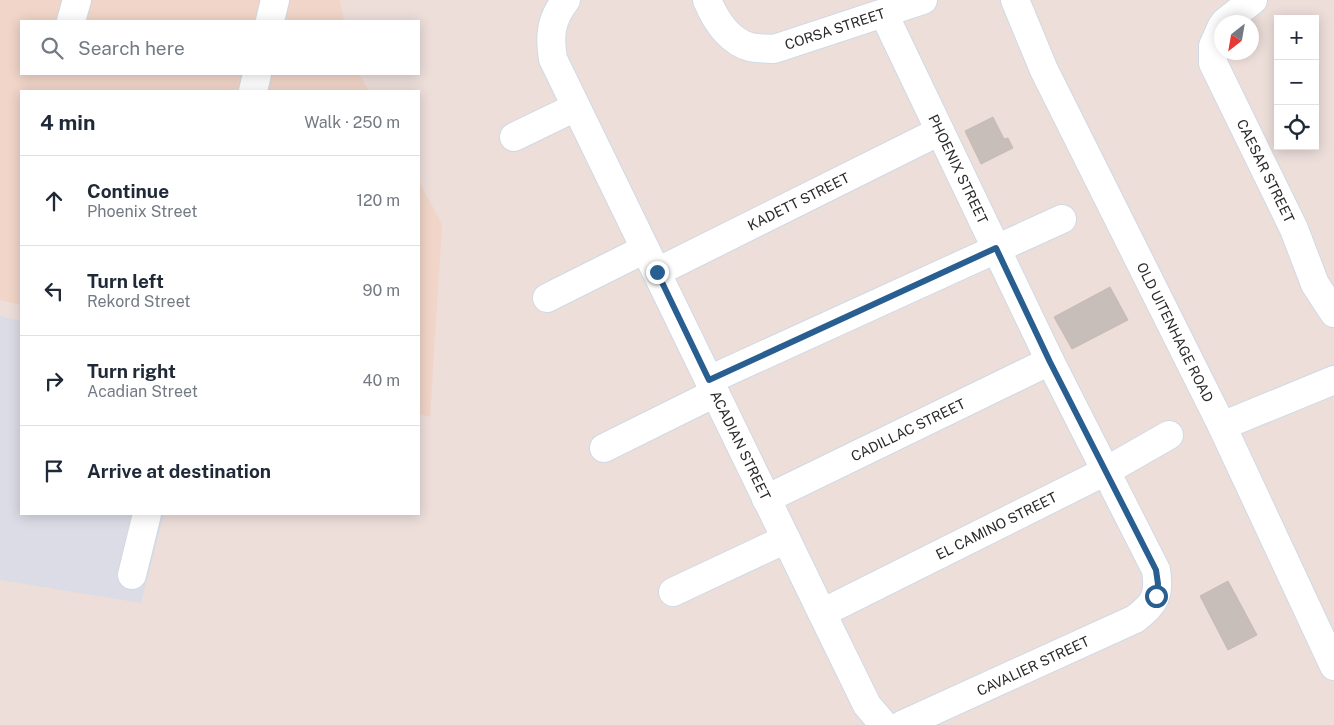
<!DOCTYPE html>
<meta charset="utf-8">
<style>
:root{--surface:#fff;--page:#f6f6f7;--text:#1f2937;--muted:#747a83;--line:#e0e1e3}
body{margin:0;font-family:"Public Sans",sans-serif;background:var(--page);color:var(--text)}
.controls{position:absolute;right:15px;top:15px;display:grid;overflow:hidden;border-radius:0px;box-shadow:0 2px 12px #0003}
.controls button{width:45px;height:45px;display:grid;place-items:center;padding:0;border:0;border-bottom:1px solid var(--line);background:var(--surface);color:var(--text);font:25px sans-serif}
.compass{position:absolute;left:1214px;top:15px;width:45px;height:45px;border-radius:50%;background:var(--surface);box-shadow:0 2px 12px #0003;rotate:211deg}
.stop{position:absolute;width:15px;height:15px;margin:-11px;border:4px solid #295e91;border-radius:50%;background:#fff}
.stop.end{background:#295e91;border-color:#fff;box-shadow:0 1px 5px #0008}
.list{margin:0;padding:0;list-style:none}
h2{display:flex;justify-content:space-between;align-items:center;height:65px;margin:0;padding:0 20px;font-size:21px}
h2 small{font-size:16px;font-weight:400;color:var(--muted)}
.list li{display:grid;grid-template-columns:32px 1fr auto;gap:15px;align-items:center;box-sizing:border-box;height:90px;padding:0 20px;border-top:1px solid var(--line)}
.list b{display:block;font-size:19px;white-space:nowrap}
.list p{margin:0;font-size:16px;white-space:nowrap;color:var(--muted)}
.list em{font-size:16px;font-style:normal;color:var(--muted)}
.icon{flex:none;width:28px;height:28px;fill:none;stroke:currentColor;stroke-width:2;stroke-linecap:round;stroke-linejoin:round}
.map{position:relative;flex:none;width:1334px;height:725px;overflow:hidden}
.search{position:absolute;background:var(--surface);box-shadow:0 2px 12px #0003;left:20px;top:20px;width:400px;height:55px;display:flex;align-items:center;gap:12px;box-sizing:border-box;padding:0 18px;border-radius:0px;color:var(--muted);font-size:19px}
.panel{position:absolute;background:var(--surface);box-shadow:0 2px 12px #0003;left:20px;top:90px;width:400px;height:425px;border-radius:0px}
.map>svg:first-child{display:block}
.industrial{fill:#dbdce5}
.education{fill:#f0d5c8}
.building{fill:#c7bdb9;stroke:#c8bab4}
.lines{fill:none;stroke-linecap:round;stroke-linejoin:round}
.minor-casing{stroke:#cfdae4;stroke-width:30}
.minor{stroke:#fff;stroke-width:28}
.route{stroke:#295e91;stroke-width:6}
.labels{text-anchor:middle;stroke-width:5;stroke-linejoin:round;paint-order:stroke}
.street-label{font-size:14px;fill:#2a2a2a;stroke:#fff}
</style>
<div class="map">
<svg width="1334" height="725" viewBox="0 0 1334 725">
<rect width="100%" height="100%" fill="#eddeda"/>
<path class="industrial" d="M0,316L21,321V514H164L141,603L0,580Z"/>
<g class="education">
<path d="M0,0H340L344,21H21V74H359L369,91H21V305L0,300Z"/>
<path d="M419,182L442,224L430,417L419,414Z"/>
</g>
<g class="building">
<path d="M993,117L1004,139L1008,138L1013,148L981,164L965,131Z"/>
<path d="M1110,287L1128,320L1072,349L1054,317Z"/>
<path d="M1228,581L1257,635L1228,650L1200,596Z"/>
</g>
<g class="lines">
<g class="minor-casing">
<g id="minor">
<path id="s1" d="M566,0C551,19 549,35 553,59L822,613L867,705L884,725"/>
<path id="s2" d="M707,0C715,19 729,41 750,47C757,49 766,48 774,49L923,0"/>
<path id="s3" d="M1015,0L1044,70L1222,426L1334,666"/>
<path id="s4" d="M884,14L1050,361L1156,570C1160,595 1155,604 1135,619L902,725"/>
<path d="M71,21L77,0"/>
<path d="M270,21L275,0"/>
<path d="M1225,22L1253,0"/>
<path id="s5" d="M1222,26L1213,46V63L1294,229L1315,284L1334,313"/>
<path d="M253,91L257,74"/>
<path d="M514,137L576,107"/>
<path id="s6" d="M657,272L940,131"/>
<path d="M547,298L645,249"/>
<path d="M709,380L1062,219"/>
<path d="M1222,426L1334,380"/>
<path d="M604,448L715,393"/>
<path id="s7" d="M766,499L1050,361"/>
<path d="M132,575L147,514"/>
<path d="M673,592L786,539"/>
<path id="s8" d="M822,613L1106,471L1169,435"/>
</g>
</g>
<use href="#minor" class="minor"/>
</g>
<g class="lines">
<path class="route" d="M657,272L709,380L996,248L1050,362L1156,570L1158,584L1156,596"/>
</g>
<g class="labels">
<g class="street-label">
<text dy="5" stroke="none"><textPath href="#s2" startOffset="154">CORSA STREET</textPath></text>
<text dy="5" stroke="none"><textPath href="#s4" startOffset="172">PHOENIX STREET</textPath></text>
<text dy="5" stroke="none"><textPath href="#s5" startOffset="159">CAESAR STREET</textPath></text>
<text dy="5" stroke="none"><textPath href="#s6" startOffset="158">KADETT STREET</textPath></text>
<text dy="5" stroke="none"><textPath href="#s3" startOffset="369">OLD UITENHAGE ROAD</textPath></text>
<text dy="5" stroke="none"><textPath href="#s7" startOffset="158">CADILLAC STREET</textPath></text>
<text dy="5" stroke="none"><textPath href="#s1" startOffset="492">ACADIAN STREET</textPath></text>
<text dy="5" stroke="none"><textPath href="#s8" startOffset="195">EL CAMINO STREET</textPath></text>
<text transform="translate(1033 666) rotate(-25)" y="5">CAVALIER STREET</text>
</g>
</g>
</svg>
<div class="controls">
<button>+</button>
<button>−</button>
<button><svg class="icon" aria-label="locate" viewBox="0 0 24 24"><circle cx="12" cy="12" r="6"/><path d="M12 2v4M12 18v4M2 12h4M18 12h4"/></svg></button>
</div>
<svg class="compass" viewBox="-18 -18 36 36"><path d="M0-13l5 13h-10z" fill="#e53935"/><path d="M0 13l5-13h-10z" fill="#747a83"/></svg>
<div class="stop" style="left:1156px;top:596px"></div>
<div class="stop end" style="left:657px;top:272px"></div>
<div class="search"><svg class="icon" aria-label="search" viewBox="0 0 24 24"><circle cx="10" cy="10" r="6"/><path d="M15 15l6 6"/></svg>Search here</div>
<section class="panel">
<h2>4 min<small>Walk · 250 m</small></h2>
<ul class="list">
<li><svg class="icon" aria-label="ahead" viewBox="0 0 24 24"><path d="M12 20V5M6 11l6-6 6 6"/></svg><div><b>Continue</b><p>Phoenix Street</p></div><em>120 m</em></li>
<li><svg class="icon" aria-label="left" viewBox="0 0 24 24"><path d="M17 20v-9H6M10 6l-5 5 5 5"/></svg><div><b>Turn left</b><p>Rekord Street</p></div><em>90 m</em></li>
<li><svg class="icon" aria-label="right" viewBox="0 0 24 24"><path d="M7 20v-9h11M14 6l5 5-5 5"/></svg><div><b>Turn right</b><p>Acadian Street</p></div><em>40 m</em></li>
<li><svg class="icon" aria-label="arrive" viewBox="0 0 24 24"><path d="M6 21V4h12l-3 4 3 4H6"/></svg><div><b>Arrive at destination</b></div></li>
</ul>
</section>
</div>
